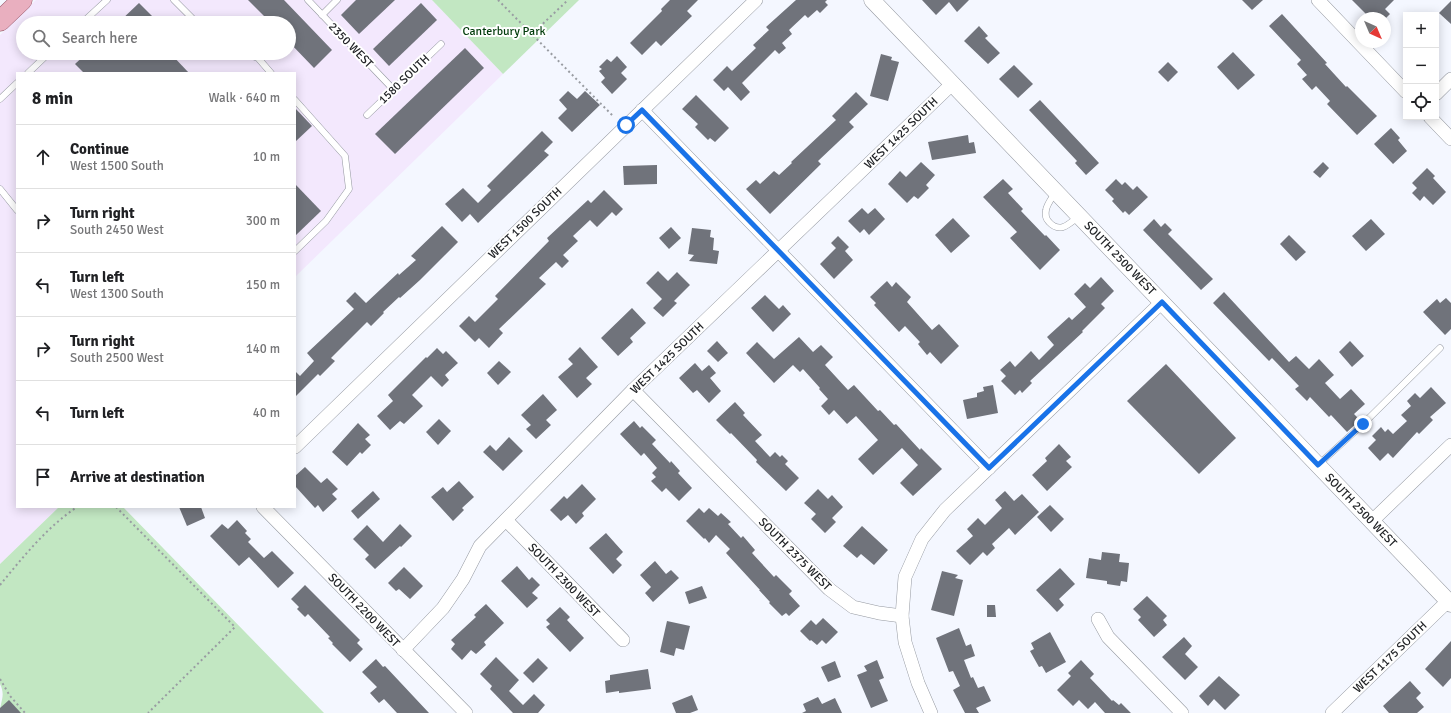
<!DOCTYPE html>
<meta charset="utf-8">
<style>
:root{--surface:#fff;--page:#f6f6f6;--text:#202124;--muted:#757577;--line:#e0e0e0}
body{margin:0;font-family:Signika,sans-serif;background:var(--page);color:var(--text)}
.controls{position:absolute;right:12px;top:12px;display:grid;overflow:hidden;border-radius:0px;box-shadow:0 2px 10px #0003}
.controls button{width:36px;height:36px;display:grid;place-items:center;padding:0;border:0;border-bottom:1px solid var(--line);background:var(--surface);color:var(--text);font:20px sans-serif}
.compass{position:absolute;left:1355px;top:12px;width:36px;height:36px;border-radius:50%;background:var(--surface);box-shadow:0 2px 10px #0003;rotate:136deg}
.stop{position:absolute;width:12px;height:12px;margin:-9px;border:3px solid #1a73e8;border-radius:50%;background:#fff}
.stop.end{background:#1a73e8;border-color:#fff;box-shadow:0 1px 4px #0008}
.list{margin:0;padding:0;list-style:none}
h2{display:flex;justify-content:space-between;align-items:center;height:52px;margin:0;padding:0 16px;font-size:17px}
h2 small{font-size:13px;font-weight:400;color:var(--muted)}
.list li{display:grid;grid-template-columns:26px 1fr auto;gap:12px;align-items:center;box-sizing:border-box;height:64px;padding:0 16px;border-top:1px solid var(--line)}
.list b{display:block;font-size:15px;white-space:nowrap}
.list p{margin:0;font-size:13px;white-space:nowrap;color:var(--muted)}
.list em{font-size:13px;font-style:normal;color:var(--muted)}
.icon{flex:none;width:22px;height:22px;fill:none;stroke:currentColor;stroke-width:2;stroke-linecap:round;stroke-linejoin:round}
.map{position:relative;flex:none;width:1451px;height:713px;overflow:hidden}
.search{position:absolute;background:var(--surface);box-shadow:0 2px 10px #0003;left:16px;top:16px;width:280px;height:44px;display:flex;align-items:center;gap:10px;box-sizing:border-box;padding:0 14px;border-radius:22px;color:var(--muted);font-size:15px}
.panel{position:absolute;background:var(--surface);box-shadow:0 2px 10px #0003;left:16px;top:72px;width:280px;height:436px;border-radius:0px}
.map>svg:first-child{display:block}
.commercial{fill:#f3e8fd;fill-rule:evenodd}
.green{fill:#c2e7c2}
.building{fill:#70737b}
.lines{fill:none;stroke-linecap:round;stroke-linejoin:round}
.service-casing{stroke:#9599a1;stroke-width:7}
.minor-casing{stroke:#9599a1;stroke-width:14}
.tertiary-casing{stroke:#9599a1;stroke-width:17}
.primary-casing{stroke:#9a5c6e;stroke-width:21}
.path{stroke:#999ca2;stroke-width:2;stroke-dasharray:2 3;stroke-linecap:butt}
.service{stroke:#fff;stroke-width:6}
.minor{stroke:#fff;stroke-width:13}
.tertiary{stroke:#fff;stroke-width:16}
.primary{stroke:#e9afbf;stroke-width:20}
.route{stroke:#1a73e8;stroke-width:5}
.labels{text-anchor:middle;stroke-width:4;stroke-linejoin:round;paint-order:stroke}
.park-label{font-size:12px;fill:#003b0a;stroke:#fff}
.street-label{font-size:12px;fill:#222427;stroke:#fff}
</style>
<div class="map">
<svg width="1451" height="713" viewBox="0 0 1451 713">
<rect width="100%" height="100%" fill="#f4f7ff"/>
<path class="commercial" d="M36,0H432L503,74L295,277V73H17V507H59L0,564V35ZM23,23H289V53H23Z"/>
<g class="green">
<path d="M432,0H579L503,74Z"/>
<path d="M59,507H123L324,713H0C0,701 6,696 0,684V564Z"/>
</g>
<g class="building">
<path d="M248,0H284L332,50L314,68L289,42V23H271Z"/>
<path d="M356,0H395L359,34L341,15Z"/>
<path d="M670,0H698L687,11L692,16L661,46L656,41L642,55L630,43L662,11L661,9Z"/>
<path d="M796,0H827L825,2L828,5L820,13L817,10L808,18L805,15L789,30L792,34L782,43L786,48L779,54L775,50L742,83L750,92L741,101L728,87L724,91L713,80L727,66L732,71L756,48L753,45L769,30L766,27Z"/>
<path d="M922,0H969L957,12L949,2L936,15Z"/>
<path d="M1242,0H1263L1252,10Z"/>
<path d="M1352,0H1394L1385,9L1390,14L1386,18H1370Z"/>
<path d="M1451,1V24L1439,13Z"/>
<path d="M139,3L159,23H118Z"/>
<path d="M421,3L437,20L389,66L373,49Z"/>
<path d="M1282,14L1327,63L1325,64L1346,87L1347,86L1377,116L1357,135L1327,104L1330,101L1316,86L1312,90L1302,79L1307,75L1297,64L1301,60L1269,26Z"/>
<path d="M979,26L988,36L985,38L1000,53L988,64L964,41Z"/>
<path d="M465,48L484,68L395,154L375,134Z"/>
<path d="M1233,52L1255,75L1238,90L1217,67Z"/>
<path d="M87,53H170L189,73H84L75,64Z"/>
<path d="M881,54L892,57L891,60L899,62L888,101L870,96Z"/>
<path d="M617,56L627,67L621,73L627,79L612,94L601,82L605,78L599,71L602,69L599,67L607,59L611,62Z"/>
<path d="M1168,62L1178,72L1168,82L1158,72Z"/>
<path d="M1014,65L1033,84L1018,98L999,79Z"/>
<path d="M568,91L577,99L585,91L600,105L572,132L558,118L567,109L559,100Z"/>
<path d="M856,92L868,104L849,122L854,127L818,161L821,164L770,214L746,189L756,180L760,184L774,171L779,175L792,163L791,162L836,120L832,116Z"/>
<path d="M696,95L729,128L715,142L710,138L708,140L695,127L698,124L682,109Z"/>
<path d="M1040,100L1099,163L1086,175L1075,163L1077,161L1029,110Z"/>
<path d="M295,108L312,126L295,142Z"/>
<path d="M1391,128L1400,138L1398,140L1407,151L1393,164L1374,144Z"/>
<path d="M542,131L553,142L544,151L549,155L478,223L470,214L462,222L445,204L463,188L478,203L491,190L487,186Z"/>
<path d="M968,135L969,143L974,142L976,153L932,160L928,142Z"/>
<path d="M921,162L935,175L926,185L929,188L918,199L914,196L907,203L888,184L900,171L906,177Z"/>
<path d="M1323,162L1329,168L1320,178L1313,172Z"/>
<path d="M657,165V184L624,185L623,166Z"/>
<path d="M1427,168L1435,176L1433,178L1446,192L1433,205L1424,196L1420,201L1412,193L1417,188L1412,183Z"/>
<path d="M1003,179L1013,189L1008,193L1023,209L1021,211L1045,236L1046,235L1060,250L1040,270L1010,238L1017,232L983,197Z"/>
<path d="M1116,179L1122,185L1125,182L1133,190L1137,186L1148,197L1129,215L1125,211L1123,213L1112,201L1114,199L1105,190Z"/>
<path d="M295,184L321,211L295,236Z"/>
<path d="M604,190L623,209L616,216L612,212L597,227L590,220L573,236L578,241L563,255L569,261L562,268L556,262L539,278L546,284L499,329L503,333L489,348L479,338L475,342L459,326L469,316L475,322L498,299L495,296L549,241L547,238L588,200L591,203Z"/>
<path d="M862,208L868,214L875,208L885,219L869,235L864,229L860,233L848,221Z"/>
<path d="M953,218L970,236L951,253L935,235Z"/>
<path d="M1154,219L1161,227L1165,223L1172,230L1168,234L1213,279L1201,290L1143,230Z"/>
<path d="M1371,219L1385,234L1366,251L1352,236Z"/>
<path d="M442,226L458,242L420,280L400,298L399,297L383,312L384,313L371,326L367,322L331,358L335,361L320,376L318,374L295,397V371L300,376L314,361L307,353L354,309L346,301L355,292L366,303L398,273L399,275L416,260L411,256Z"/>
<path d="M671,227L681,238L669,249L659,238Z"/>
<path d="M692,228L711,230L710,237L714,238L713,250L719,251L717,264L689,261L694,255L688,254Z"/>
<path d="M1289,235L1306,252L1296,261L1280,244Z"/>
<path d="M838,236L849,247L845,251L853,260L834,279L820,264L836,248L831,243Z"/>
<path d="M658,271L668,281L677,272L690,285L674,301L677,303L663,317L653,308L662,299L646,283Z"/>
<path d="M1101,277L1114,291L1101,304L1105,308L1082,331L1083,332L1030,381L1032,383L1022,393L1020,390L1015,395L1001,381L1006,376L1000,370L1010,361L1015,367L1031,351L1039,360L1054,345L1047,337L1069,317L1072,320L1086,307L1074,294L1085,283L1090,288Z"/>
<path d="M887,281L892,287L896,282L911,297L907,302L932,330L939,324L959,346L941,364L930,352L927,355L918,344L920,342L905,326L899,332L874,305L876,303L870,297Z"/>
<path d="M1224,292L1289,362L1296,356L1309,369L1319,359L1334,375L1325,383L1340,399L1351,389L1365,404L1354,414L1360,420L1347,432L1331,415L1329,417L1310,397L1307,401L1295,389L1299,386L1272,358L1269,361L1213,303Z"/>
<path d="M765,295L779,309L783,305L791,314L773,332L751,308Z"/>
<path d="M1446,298L1451,303V329L1445,335L1423,312L1437,299L1440,303Z"/>
<path d="M632,308L646,323L630,338L633,342L618,356L601,338Z"/>
<path d="M799,337L813,352L821,345L833,357L825,365L848,390L854,385L878,411L880,410L894,425L896,424L920,450L921,448L942,469L913,496L900,483L918,465L902,448L873,475L858,459L878,440L856,416L847,424L834,410L829,415L821,406L828,399L819,389L820,388L803,369L800,372L793,365L774,383L746,353L757,342L774,359Z"/>
<path d="M717,341L728,353L718,362L707,351Z"/>
<path d="M1350,341L1364,356L1352,367L1339,352Z"/>
<path d="M580,347L598,367L586,378L592,384L577,398L558,377L573,364L568,359Z"/>
<path d="M437,348L443,354L446,351L458,363L445,375L449,380L442,387L431,376L412,395L423,406L404,424L400,421L390,430L377,416L393,401L388,395L426,357L427,358Z"/>
<path d="M499,361L511,372L498,385L487,373Z"/>
<path d="M695,363L702,371L709,365L716,373L710,378L721,391L709,403L697,390L693,393L679,378Z"/>
<path d="M1166,364L1236,438L1199,474L1127,401Z"/>
<path d="M993,385L998,413L967,419L963,400L977,397V393L984,391L983,387Z"/>
<path d="M1431,387L1446,403L1430,417L1433,420L1419,434L1417,432L1393,458L1388,453L1380,461L1368,448L1376,440L1372,436L1381,427L1385,432L1388,429L1393,434L1407,421L1401,415L1411,406L1407,401L1415,393L1420,398Z"/>
<path d="M543,394L557,410L546,420L551,425L536,439L526,429L531,425L521,415Z"/>
<path d="M735,402L745,413L743,415L762,435L755,441L770,457L775,452L780,457L782,455L788,461L785,464L799,478L786,491L756,462L757,460L731,433L730,434L716,420Z"/>
<path d="M439,419L451,431L438,445L426,432Z"/>
<path d="M634,421L640,428L642,426L656,440L652,444L670,463L671,461L680,471L678,473L692,488L679,501L666,488L662,492L651,481L656,477L652,473L657,468L644,453L641,456L620,434Z"/>
<path d="M358,423L370,435L365,439L371,445L362,454L360,452L347,466L332,452Z"/>
<path d="M509,437L523,451L503,471L483,452L490,445L496,451Z"/>
<path d="M1059,444L1071,457L1066,461L1072,467L1047,491L1032,475L1047,461L1045,458Z"/>
<path d="M305,467L321,483L327,478L338,489L332,494L337,499L323,512L318,505L315,508L295,486V476Z"/>
<path d="M459,481L474,497L462,508L464,510L453,521L431,497L443,487L447,492Z"/>
<path d="M582,484L596,499L582,513L584,516L576,524L568,515L561,521L550,510L564,496L567,499Z"/>
<path d="M818,489L828,499L832,495L843,507L832,518L836,522L825,533L811,519L816,514L804,503Z"/>
<path d="M373,491L380,499L358,519L351,511Z"/>
<path d="M1005,491L1014,501L1022,494L1039,512L1015,535L1009,528L992,544L995,548L987,556L983,552L970,565L956,551L973,536L967,529L978,518L985,525L1002,508L995,500Z"/>
<path d="M1050,505L1064,519L1051,532L1037,517Z"/>
<path d="M179,507H201L205,518L187,526Z"/>
<path d="M699,508L704,513L709,508L718,516L721,513L731,522L728,524L741,538L743,536L755,550L752,553L774,577L776,575L792,591L789,594L800,606L789,616L786,613L782,616L769,603L770,602L759,590H760L726,553L730,549L716,535L709,543L705,538L704,539L686,521Z"/>
<path d="M237,520L247,531L245,533L251,539L248,542L264,558L272,551L294,573L278,588L249,557L239,566L210,536L222,524L228,529Z"/>
<path d="M400,524L412,536L401,547L400,546L375,569L365,559L369,555L353,539L367,525L383,542Z"/>
<path d="M862,526L888,550L874,565L861,554L857,558L843,546Z"/>
<path d="M606,533L623,552L616,559L622,565L613,574L589,548Z"/>
<path d="M1102,552L1120,554L1119,562L1129,563L1127,582L1121,581L1120,586L1107,584V581L1086,578L1089,558L1101,560Z"/>
<path d="M655,561L666,574L671,570L679,578L653,602L645,593L651,587L640,575Z"/>
<path d="M517,566L529,580L532,577L540,585L532,593L538,598L527,608L501,581Z"/>
<path d="M404,567L423,586L410,599L399,589L396,591L388,583Z"/>
<path d="M1060,568L1075,584L1059,599L1064,605L1057,612L1036,590Z"/>
<path d="M942,571L958,575L955,578L963,580L954,616L931,610Z"/>
<path d="M305,585L360,640L357,643L363,649L350,662L332,644L333,643L328,638L330,637L308,614L305,617L297,609L299,607L291,599Z"/>
<path d="M702,586L707,598L689,604L685,592Z"/>
<path d="M1147,596L1167,616L1163,620L1167,625L1154,637L1138,620L1141,617L1133,609Z"/>
<path d="M486,604L504,623L484,642L486,645L476,654L471,650L462,660L451,649L455,644L451,640L476,617L474,615Z"/>
<path d="M987,605H995L996,617H987Z"/>
<path d="M560,607L570,617L567,620L584,638L570,652L546,627L550,624L546,620Z"/>
<path d="M823,618L838,632L826,644L822,640L817,645L811,640L810,641L800,631L811,620L816,625Z"/>
<path d="M667,621L690,626L684,650L676,648L674,656L660,652Z"/>
<path d="M959,628L966,646L971,644L975,656L964,660L971,678L973,677L978,688L984,686L991,701L976,708L979,713H965L953,690L960,686L953,671L949,672L936,638Z"/>
<path d="M1050,632L1066,662L1046,673L1042,666L1039,667L1030,651L1034,649L1031,643Z"/>
<path d="M1184,637L1192,646L1185,654L1198,667L1185,680L1162,657Z"/>
<path d="M1451,641V678L1443,687L1425,669Z"/>
<path d="M496,657L519,680L509,691L523,705L534,694L545,705L538,713H513L490,689L492,686L480,674Z"/>
<path d="M538,658L548,668L533,683L523,673Z"/>
<path d="M376,659L383,667L385,666L429,713H397L384,699L379,703L370,693L377,687L362,672Z"/>
<path d="M877,660L884,678L879,680L888,701L871,708L857,675L867,671L864,666Z"/>
<path d="M1081,660L1094,674L1090,678L1112,701L1113,700L1119,705L1121,703L1131,713H1105L1095,702L1088,709L1079,700L1073,706L1057,690L1071,676L1068,673Z"/>
<path d="M835,661L841,677L828,682L821,667Z"/>
<path d="M648,669L651,689L619,693V691L606,693L605,681L610,680V675Z"/>
<path d="M1219,676L1240,695L1225,710L1214,699L1208,706L1199,696Z"/>
<path d="M1410,681L1421,693L1416,698L1424,707L1417,713H1389L1383,706Z"/>
<path d="M692,695L698,710L690,713H676L672,703Z"/>
<path d="M818,697L822,704L835,698L842,713H802L806,711L803,704Z"/>
<path d="M9,700L21,713H0V708Z"/>
</g>
<g class="lines">
<g class="service-casing">
<g id="service">
<path d="M174,0L197,23"/>
<path d="M308,0L393,89"/>
<path d="M322,15L337,0"/>
<path d="M82,23L107,0"/>
<path d="M243,53L258,58L271,73"/>
<path d="M28,73L49,53"/>
<path d="M0,99L17,83"/>
<path d="M295,100L345,156L349,189L326,221L295,251"/>
<path d="M367,115L441,44"/>
<path d="M0,189L17,210"/>
<path d="M1055,193C1052,198 1047,204 1046,210C1045,215 1046,219 1049,222C1060,234 1069,224 1079,216"/>
<path d="M1318,465L1363,424L1440,348"/>
</g>
</g>
<g class="minor-casing">
<g id="minor">
<path d="M1318,0L1406,92"/>
<path d="M1436,94L1451,79"/>
<path d="M642,110L989,468"/>
<path d="M1430,117L1451,139"/>
<path d="M633,390L829,589L853,607L879,613L902,616"/>
<path d="M295,447L756,0"/>
<path d="M263,507L466,713"/>
<path d="M506,520L623,640"/>
<path d="M1372,521L1451,445"/>
<path d="M1098,619L1108,637L1182,713"/>
<path d="M403,650L443,608L463,579L480,546L633,390L952,84"/>
<path d="M931,713L918,683L905,642L902,616L905,577L922,539L945,510L1162,302"/>
<path d="M1332,713L1448,601"/>
</g>
</g>
<g class="tertiary-casing">
<path id="tertiary" d="M872,0L1451,604"/>
</g>
<g class="primary-casing">
<path id="primary" d="M0,21L22,0"/>
</g>
<g class="path">
<path d="M498,0L613,116"/>
<path d="M532,34L568,0"/>
<path d="M116,507L235,627L148,713"/>
<path d="M0,585C23,557 47,527 77,507"/>
<path d="M0,679L10,696L25,713"/>
</g>
<use href="#service" class="service"/>
<use href="#minor" class="minor"/>
<use href="#tertiary" class="tertiary"/>
<use href="#primary" class="primary"/>
</g>
<g class="lines">
<path class="route" d="M626,125L642,110L989,468L1162,302L1318,465L1363,424"/>
</g>
<g class="labels">
<g class="park-label">
<text x="504" y="35">Canterbury Park</text>
</g>
<g class="street-label">
<text transform="translate(351 45) rotate(46)" y="4">2350 WEST</text>
<text transform="translate(404 79) rotate(-44)" y="4">1580 SOUTH</text>
<text transform="translate(901 133) rotate(-44)" y="4">WEST 1425 SOUTH</text>
<text transform="translate(525 223) rotate(-44)" y="4">WEST 1500 SOUTH</text>
<text transform="translate(1120 258) rotate(46)" y="4">SOUTH 2500 WEST</text>
<text transform="translate(667 358) rotate(-44)" y="4">WEST 1425 SOUTH</text>
<text transform="translate(1361 510) rotate(46)" y="4">SOUTH 2500 WEST</text>
<text transform="translate(795 554) rotate(45)" y="4">SOUTH 2375 WEST</text>
<text transform="translate(564 580) rotate(46)" y="4">SOUTH 2300 WEST</text>
<text transform="translate(364 610) rotate(46)" y="4">SOUTH 2200 WEST</text>
<text transform="translate(1390 657) rotate(-44)" y="4">WEST 1175 SOUTH</text>
</g>
</g>
</svg>
<div class="controls">
<button>+</button>
<button>−</button>
<button><svg class="icon" aria-label="locate" viewBox="0 0 24 24"><circle cx="12" cy="12" r="6"/><path d="M12 2v4M12 18v4M2 12h4M18 12h4"/></svg></button>
</div>
<svg class="compass" viewBox="-18 -18 36 36"><path d="M0-13l5 13h-10z" fill="#e53935"/><path d="M0 13l5-13h-10z" fill="#757577"/></svg>
<div class="stop" style="left:626px;top:125px"></div>
<div class="stop end" style="left:1363px;top:424px"></div>
<div class="search"><svg class="icon" aria-label="search" viewBox="0 0 24 24"><circle cx="10" cy="10" r="6"/><path d="M15 15l6 6"/></svg>Search here</div>
<section class="panel">
<h2>8 min<small>Walk · 640 m</small></h2>
<ul class="list">
<li><svg class="icon" aria-label="ahead" viewBox="0 0 24 24"><path d="M12 20V5M6 11l6-6 6 6"/></svg><div><b>Continue</b><p>West 1500 South</p></div><em>10 m</em></li>
<li><svg class="icon" aria-label="right" viewBox="0 0 24 24"><path d="M7 20v-9h11M14 6l5 5-5 5"/></svg><div><b>Turn right</b><p>South 2450 West</p></div><em>300 m</em></li>
<li><svg class="icon" aria-label="left" viewBox="0 0 24 24"><path d="M17 20v-9H6M10 6l-5 5 5 5"/></svg><div><b>Turn left</b><p>West 1300 South</p></div><em>150 m</em></li>
<li><svg class="icon" aria-label="right" viewBox="0 0 24 24"><path d="M7 20v-9h11M14 6l5 5-5 5"/></svg><div><b>Turn right</b><p>South 2500 West</p></div><em>140 m</em></li>
<li><svg class="icon" aria-label="left" viewBox="0 0 24 24"><path d="M17 20v-9H6M10 6l-5 5 5 5"/></svg><div><b>Turn left</b></div><em>40 m</em></li>
<li><svg class="icon" aria-label="arrive" viewBox="0 0 24 24"><path d="M6 21V4h12l-3 4 3 4H6"/></svg><div><b>Arrive at destination</b></div></li>
</ul>
</section>
</div>
